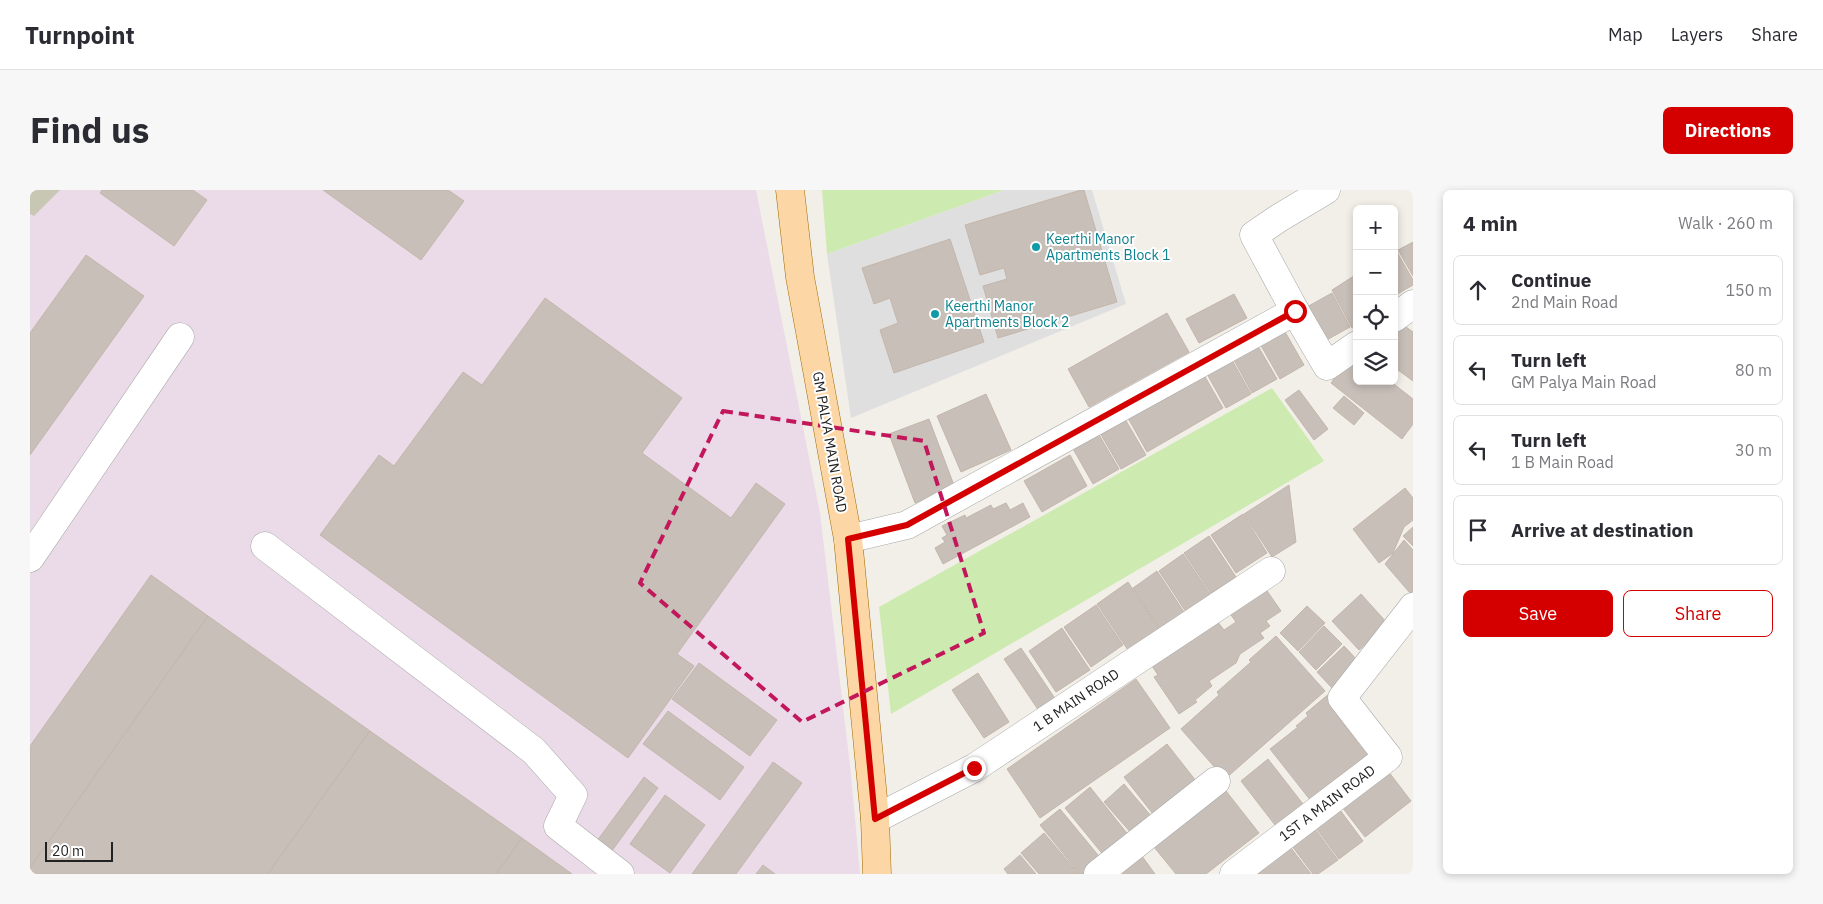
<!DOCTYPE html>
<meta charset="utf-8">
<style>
:root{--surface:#fff;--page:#f7f7f7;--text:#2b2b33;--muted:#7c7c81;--line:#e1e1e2;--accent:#d40000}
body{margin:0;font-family:"IBM Plex Sans",sans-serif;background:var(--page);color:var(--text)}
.controls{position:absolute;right:15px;top:15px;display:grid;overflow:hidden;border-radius:8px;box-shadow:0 2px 8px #0003}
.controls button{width:45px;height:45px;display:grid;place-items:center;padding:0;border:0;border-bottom:1px solid var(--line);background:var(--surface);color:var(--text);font:25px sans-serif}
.scale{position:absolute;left:15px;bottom:12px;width:68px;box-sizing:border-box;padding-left:5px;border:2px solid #222;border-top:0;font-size:14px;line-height:18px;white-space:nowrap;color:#222;-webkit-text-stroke:4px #fff;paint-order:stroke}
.stop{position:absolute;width:15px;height:15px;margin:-11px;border:4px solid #d40000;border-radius:50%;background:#fff}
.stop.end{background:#d40000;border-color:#fff;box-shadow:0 1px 5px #0008}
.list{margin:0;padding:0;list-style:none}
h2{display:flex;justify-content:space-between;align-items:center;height:65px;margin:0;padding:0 20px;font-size:21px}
h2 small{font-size:16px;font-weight:400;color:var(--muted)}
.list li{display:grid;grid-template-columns:32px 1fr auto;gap:15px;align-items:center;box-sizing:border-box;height:70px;margin:0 10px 10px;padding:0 10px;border:1px solid var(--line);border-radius:8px}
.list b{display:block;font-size:19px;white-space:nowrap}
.list p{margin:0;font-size:16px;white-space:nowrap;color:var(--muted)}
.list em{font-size:16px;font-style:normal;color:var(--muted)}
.actions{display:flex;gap:10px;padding:15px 20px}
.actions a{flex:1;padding:11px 0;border:1px solid var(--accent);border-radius:8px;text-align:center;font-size:18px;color:var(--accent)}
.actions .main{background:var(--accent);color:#fff}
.icon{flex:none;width:28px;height:28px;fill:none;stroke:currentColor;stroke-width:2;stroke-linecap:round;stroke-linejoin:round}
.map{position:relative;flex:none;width:1383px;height:684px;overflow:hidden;border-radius:8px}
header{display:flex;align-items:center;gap:30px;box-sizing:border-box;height:70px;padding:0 25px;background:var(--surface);border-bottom:1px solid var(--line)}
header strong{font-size:24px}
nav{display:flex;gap:28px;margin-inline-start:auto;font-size:18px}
.intro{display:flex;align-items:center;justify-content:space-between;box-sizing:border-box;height:120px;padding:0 30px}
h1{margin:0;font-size:35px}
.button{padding:12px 22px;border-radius:8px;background:var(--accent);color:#fff;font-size:18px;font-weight:700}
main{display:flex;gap:30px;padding:0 30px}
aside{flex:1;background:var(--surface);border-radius:8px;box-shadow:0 2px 8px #0003}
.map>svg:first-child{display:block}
.residential{fill:#e0dfdf}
.industrial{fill:#ebdbe8}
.construction{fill:#c7c7b4}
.grass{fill:#cdebb0}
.building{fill:#c7bfb8;stroke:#c4b6ab}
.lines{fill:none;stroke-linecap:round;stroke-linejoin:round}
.minor-casing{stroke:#a9a9a9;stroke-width:29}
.major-casing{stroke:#a06b00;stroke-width:29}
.minor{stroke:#fff;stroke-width:28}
.major{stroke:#fcd6a4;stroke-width:28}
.route{stroke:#d40000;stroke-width:6}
.marked{fill:none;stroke:#c2185b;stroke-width:4;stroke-dasharray:10 6;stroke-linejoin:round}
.culture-dot{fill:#0f9aa8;stroke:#fff;stroke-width:2}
.labels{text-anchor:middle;stroke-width:4;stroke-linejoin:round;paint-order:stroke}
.culture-label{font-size:14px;fill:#0d838f;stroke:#fff;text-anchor:start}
.street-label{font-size:14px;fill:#222;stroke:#fff}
</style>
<header>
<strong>Turnpoint</strong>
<nav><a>Map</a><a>Layers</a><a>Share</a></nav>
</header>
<div class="intro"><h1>Find us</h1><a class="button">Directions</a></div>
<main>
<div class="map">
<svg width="1383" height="684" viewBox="0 0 1383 684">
<rect width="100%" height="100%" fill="#f2efe9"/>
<path class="residential" d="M974,0H1062L1096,114L821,228L797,64Z"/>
<path class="industrial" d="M0,0H726L790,323L821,584L830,684H0Z"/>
<path class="construction" d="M0,0H30L4,26L0,24Z"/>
<g class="grass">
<path d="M792,0H974L797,64Z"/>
<path d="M1242,198L1294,271L861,524L849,417Z"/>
</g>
<g class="building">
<path d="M72,0H163L177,10L144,56L70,3Z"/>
<path d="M293,0H418L434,11L391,70Z"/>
<path d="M1051,0H1054L1087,112L968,148L953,96L977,89L974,78L950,85L935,35Z"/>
<path d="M920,49L954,152L864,183L850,140L868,133L860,108L844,114L832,78Z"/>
<path d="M1383,52V86L1368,60Z"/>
<path d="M1367,62L1383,90V95L1364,106V63Z"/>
<path d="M56,65L114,106L0,265V143Z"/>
<path d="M1327,84V135L1322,138L1302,100Z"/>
<path d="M1302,103L1320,137L1293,152L1275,118Z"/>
<path d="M1204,104L1217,128L1169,153L1156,129Z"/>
<path d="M515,108L652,208L612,263L701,328L726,293L755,314L647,464L664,476L598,568L290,345L349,265L364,276L433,182L452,195Z"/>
<path d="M1137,123L1159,162L1059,217L1038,179Z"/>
<path d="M1372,134L1383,142V191L1364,177V145Z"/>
<path d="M1254,140L1274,175L1250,189L1230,154Z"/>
<path d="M1228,156L1247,189L1222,203L1204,170Z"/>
<path d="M1324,163L1327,165V191H1360L1383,209V234L1372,249L1301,193Z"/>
<path d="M1202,170L1221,204L1196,218L1177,184Z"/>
<path d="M1174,185L1193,218L1117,262L1098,228Z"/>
<path d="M1269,200L1298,239L1284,250L1255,210Z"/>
<path d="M956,204L981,260L931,282L907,226Z"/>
<path d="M1314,206L1334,223L1324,235L1303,218Z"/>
<path d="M899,229L925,298L885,313L859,244Z"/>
<path d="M1095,229L1116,265L1091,279L1070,243Z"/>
<path d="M1068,243L1089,279L1063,294L1042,257Z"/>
<path d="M1040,265L1057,296L1012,322L994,291Z"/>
<path d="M1259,295L1266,352L1242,367L1214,324Z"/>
<path d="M1375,298L1383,308V330L1374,337L1363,363L1349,373L1323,339Z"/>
<path d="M976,313L980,320L993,313L1000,327L913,374L905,358L915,352L912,348L917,345L912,336L935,325L936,328L961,315L963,319Z"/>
<path d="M1213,324L1237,363L1206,383L1181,345Z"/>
<path d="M1383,337V356L1373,346Z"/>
<path d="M1179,346L1206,387L1181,403L1154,363Z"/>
<path d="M1374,350L1383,360V401L1380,403L1355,374Z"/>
<path d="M1153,364L1181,405L1156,422L1129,381Z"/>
<path d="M1127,381L1154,422L1130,439L1103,398Z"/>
<path d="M121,385L178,426L0,678V556Z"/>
<path d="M1098,392L1129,439L1098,460L1067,414Z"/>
<path d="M1235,398L1251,421L1236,431L1240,436L1230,443L1234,448L1210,464L1206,473L1179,491L1182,496L1165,510L1167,512L1149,524L1124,487L1128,485L1122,476L1187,431L1194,440L1206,432L1199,422Z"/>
<path d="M1331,404L1358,434L1329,460L1302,431Z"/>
<path d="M1066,415L1093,455L1061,477L1034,437Z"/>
<path d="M1277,416L1295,433L1268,461L1250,443Z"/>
<path d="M178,426L340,541L238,684H0V678Z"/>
<path d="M1294,436L1312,454L1286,480L1269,462Z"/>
<path d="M1032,438L1060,480L1026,502L999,461Z"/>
<path d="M1246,446L1295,501L1195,589L1151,539L1189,505L1187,502L1221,472L1219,470Z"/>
<path d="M1314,456L1329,472L1302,498L1287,482Z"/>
<path d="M991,458L1026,510L1009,521L974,469Z"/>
<path d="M669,473L747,530L720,566L642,509Z"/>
<path d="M948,483L979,532L954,548L922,500Z"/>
<path d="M1106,489L1140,538L1010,628L977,579Z"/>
<path d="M1300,503L1317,526L1311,531L1338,566L1281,611L1240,559L1268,537L1266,536L1278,526L1276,523Z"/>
<path d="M638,521L714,577L690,610L613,554Z"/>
<path d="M340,541L492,648L466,684H238Z"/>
<path d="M1137,554L1166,591L1123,624L1094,587Z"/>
<path d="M1238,569L1273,614L1245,635L1211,591Z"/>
<path d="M743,572L772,593L706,684H662Z"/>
<path d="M1358,581L1381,611L1335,647L1312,617Z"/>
<path d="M614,587L628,598L578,666L564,655Z"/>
<path d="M1094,594L1122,627L1102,644L1074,612Z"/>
<path d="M1060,597L1100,647L1075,667L1035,618Z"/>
<path d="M1196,601L1229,643L1176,684H1146L1124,657Z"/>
<path d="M635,605L675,635L640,683L600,654Z"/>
<path d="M1030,619L1073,671L1057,684H1050L1010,635Z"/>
<path d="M1310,620L1333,651L1309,669L1286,638Z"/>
<path d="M1285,639L1308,670L1288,684H1283L1262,656Z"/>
<path d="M1014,643L1049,684H1009L991,663Z"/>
<path d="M492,648L542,684H466Z"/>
<path d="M1261,658L1281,684H1226Z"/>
<path d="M1109,662L1125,684H1081Z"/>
<path d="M990,665L1006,684H978L974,679Z"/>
<path d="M733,675L745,684H726Z"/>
</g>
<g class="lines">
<g class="minor-casing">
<g id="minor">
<path d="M1265,121L1224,45L1249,28L1296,0"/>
<path d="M1364,128L1383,114"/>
<path d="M818,349L877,335L1265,121L1297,176L1327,155"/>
<path d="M235,356L504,561L543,605L528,636L590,684"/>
<path d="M0,368L150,147"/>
<path d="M845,629L944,578L1241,381"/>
<path d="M1068,684L1186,591"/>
<path d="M1204,684L1358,567L1312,508L1383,417"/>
</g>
</g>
<g class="major-casing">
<path id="major" d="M760,0L770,87L818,349L845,629L847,684"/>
</g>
<use href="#minor" class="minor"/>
<use href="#major" class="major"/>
</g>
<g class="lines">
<path class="route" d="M944,578L845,629L818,349L877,335L1265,121"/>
</g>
<path class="marked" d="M693,221L894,251L954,443L772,532L610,393Z"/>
<g class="culture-dot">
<circle cx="1006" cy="57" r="5"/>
<circle cx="905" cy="124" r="5"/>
</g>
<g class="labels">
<g class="culture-label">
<text x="1016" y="54">Keerthi Manor<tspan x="1016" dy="16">Apartments Block 1</tspan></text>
<text x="915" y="121">Keerthi Manor<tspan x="915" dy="16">Apartments Block 2</tspan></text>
</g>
<g class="street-label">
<text transform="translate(800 252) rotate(80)" y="5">GM PALYA MAIN ROAD</text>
<text transform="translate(1046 510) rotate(-34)" y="5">1 B MAIN ROAD</text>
<text transform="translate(1297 613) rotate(-37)" y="5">1ST A MAIN ROAD</text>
</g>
</g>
</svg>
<div class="controls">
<button>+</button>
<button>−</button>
<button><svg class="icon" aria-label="locate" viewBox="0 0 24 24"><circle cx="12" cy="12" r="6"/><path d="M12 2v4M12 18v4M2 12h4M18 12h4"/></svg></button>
<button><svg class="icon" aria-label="layers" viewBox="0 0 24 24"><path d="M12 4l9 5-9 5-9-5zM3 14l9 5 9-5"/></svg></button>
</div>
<div class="scale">20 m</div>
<div class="stop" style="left:1265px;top:121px"></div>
<div class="stop end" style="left:944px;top:578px"></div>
</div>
<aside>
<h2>4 min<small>Walk · 260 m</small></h2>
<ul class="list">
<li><svg class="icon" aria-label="ahead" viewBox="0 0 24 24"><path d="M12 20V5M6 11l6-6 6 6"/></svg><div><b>Continue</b><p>2nd Main Road</p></div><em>150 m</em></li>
<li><svg class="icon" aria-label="left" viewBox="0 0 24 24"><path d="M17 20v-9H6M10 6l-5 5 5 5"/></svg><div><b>Turn left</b><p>GM Palya Main Road</p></div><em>80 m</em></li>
<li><svg class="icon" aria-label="left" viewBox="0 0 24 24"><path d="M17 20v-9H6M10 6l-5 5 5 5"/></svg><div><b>Turn left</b><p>1 B Main Road</p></div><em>30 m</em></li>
<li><svg class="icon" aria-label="arrive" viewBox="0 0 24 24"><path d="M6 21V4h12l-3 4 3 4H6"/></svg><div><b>Arrive at destination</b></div></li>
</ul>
<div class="actions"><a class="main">Save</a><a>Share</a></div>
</aside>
</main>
